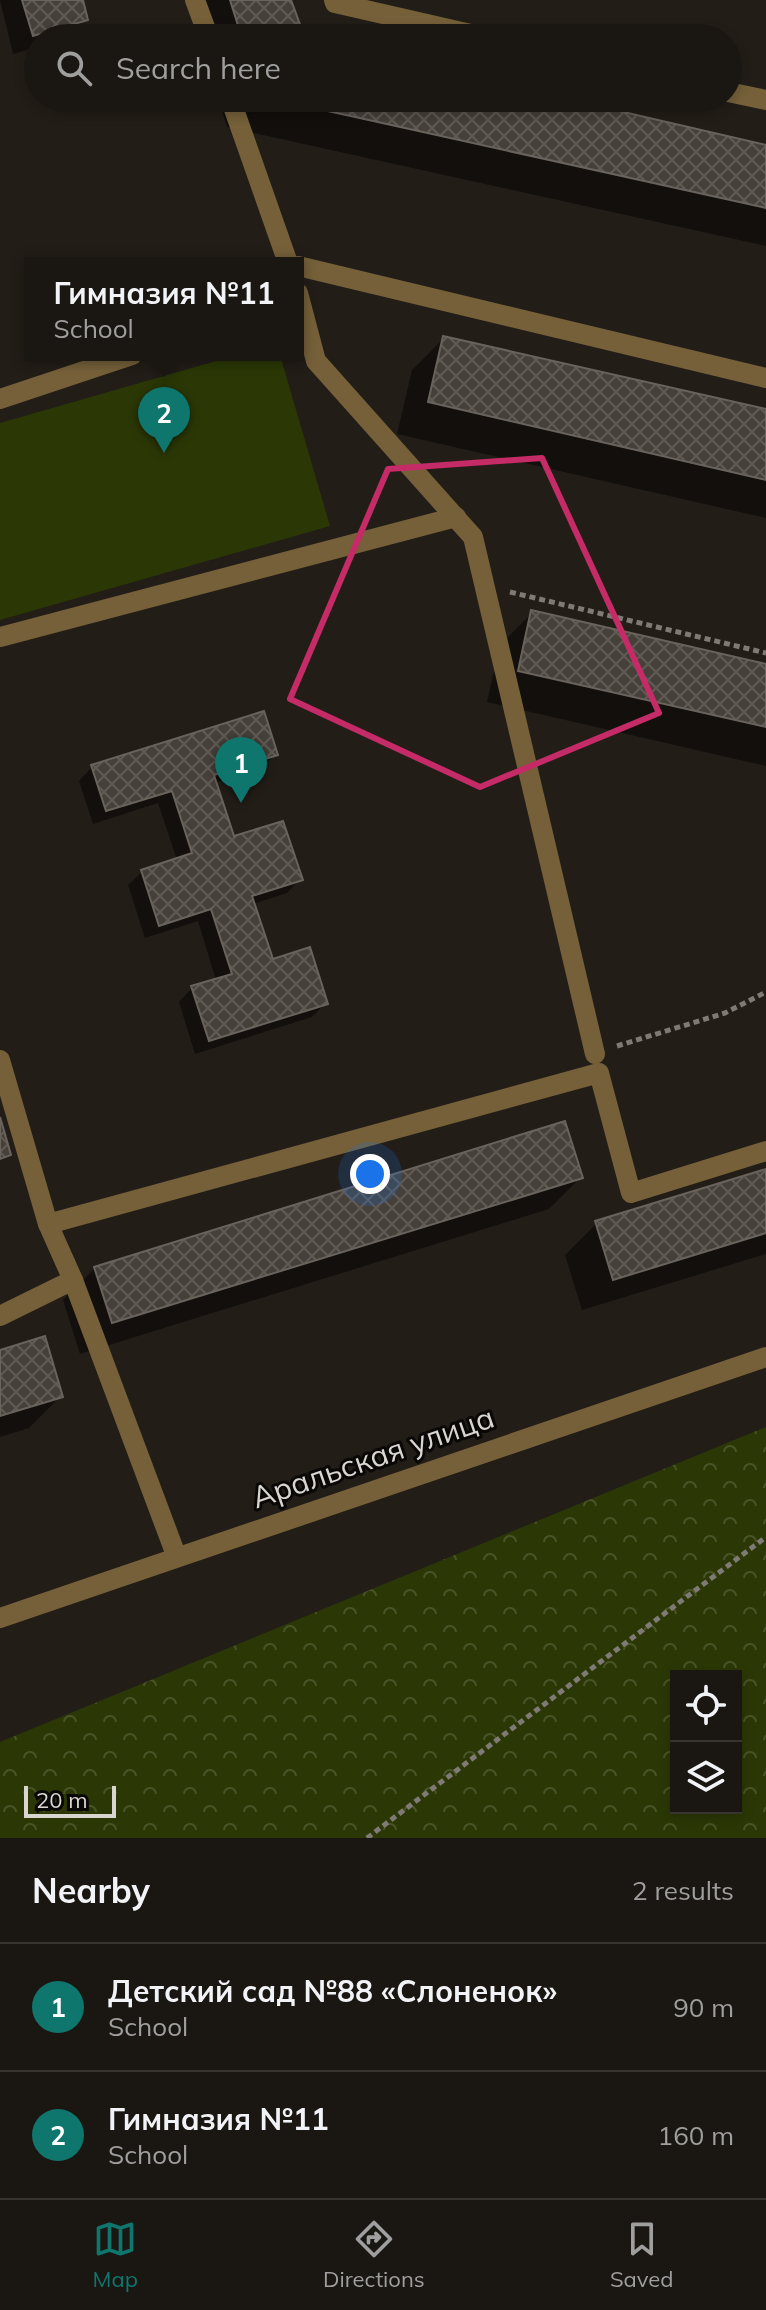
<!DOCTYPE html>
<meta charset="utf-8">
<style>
:root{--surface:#1a1611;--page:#231f1a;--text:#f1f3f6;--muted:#9f9f9f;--line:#383531;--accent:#0f766e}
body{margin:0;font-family:Mulish,sans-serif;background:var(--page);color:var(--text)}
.controls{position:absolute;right:24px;bottom:24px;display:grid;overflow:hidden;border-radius:0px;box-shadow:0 4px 12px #0003}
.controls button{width:72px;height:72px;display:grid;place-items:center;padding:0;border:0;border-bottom:2px solid var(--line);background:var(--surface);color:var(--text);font:40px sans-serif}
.scale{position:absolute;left:24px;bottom:20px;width:92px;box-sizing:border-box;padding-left:8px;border:4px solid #d9d5d1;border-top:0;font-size:22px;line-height:28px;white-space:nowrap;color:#d9d5d1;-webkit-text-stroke:6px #0a0806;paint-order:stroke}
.you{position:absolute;left:370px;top:1174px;width:28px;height:28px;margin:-20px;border:6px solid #fff;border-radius:50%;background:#1a73e8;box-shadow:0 0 0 12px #1a73e833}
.badge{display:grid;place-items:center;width:52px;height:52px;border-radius:50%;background:var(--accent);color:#fff;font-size:26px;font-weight:700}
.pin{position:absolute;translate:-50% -66px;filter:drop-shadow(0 2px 4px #0008)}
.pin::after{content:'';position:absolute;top:42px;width:28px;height:24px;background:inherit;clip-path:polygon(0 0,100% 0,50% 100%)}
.popup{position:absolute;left:24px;top:257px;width:280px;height:104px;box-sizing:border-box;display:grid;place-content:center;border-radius:0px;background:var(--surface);filter:drop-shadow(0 2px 6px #0005);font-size:26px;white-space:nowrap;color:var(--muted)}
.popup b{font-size:30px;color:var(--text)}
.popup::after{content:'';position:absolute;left:50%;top:100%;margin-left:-16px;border:16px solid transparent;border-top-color:var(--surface)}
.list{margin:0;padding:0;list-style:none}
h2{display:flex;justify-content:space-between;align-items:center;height:104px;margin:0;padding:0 32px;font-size:34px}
h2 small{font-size:26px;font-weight:400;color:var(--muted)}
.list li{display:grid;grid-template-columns:52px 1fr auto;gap:24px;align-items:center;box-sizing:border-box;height:128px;padding:0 32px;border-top:2px solid var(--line)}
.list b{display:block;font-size:30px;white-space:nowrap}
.list p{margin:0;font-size:26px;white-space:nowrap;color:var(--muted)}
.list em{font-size:26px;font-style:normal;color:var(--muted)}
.icon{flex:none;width:44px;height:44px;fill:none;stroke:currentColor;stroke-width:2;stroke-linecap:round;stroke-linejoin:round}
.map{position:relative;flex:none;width:766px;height:1838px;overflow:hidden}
.search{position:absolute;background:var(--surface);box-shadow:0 4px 12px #0003;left:24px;right:24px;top:24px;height:88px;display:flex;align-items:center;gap:20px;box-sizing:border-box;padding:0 28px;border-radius:44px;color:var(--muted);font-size:30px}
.sheet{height:360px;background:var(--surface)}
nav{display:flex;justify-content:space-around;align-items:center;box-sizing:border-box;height:112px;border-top:2px solid var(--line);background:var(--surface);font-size:22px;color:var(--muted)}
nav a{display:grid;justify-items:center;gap:4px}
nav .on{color:var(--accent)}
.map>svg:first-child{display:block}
.forest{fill:url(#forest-crowns);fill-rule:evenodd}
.garden{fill:#2b3805}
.shadow{fill:#0007}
.building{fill:url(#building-cross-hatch);stroke:#69635c;stroke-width:2}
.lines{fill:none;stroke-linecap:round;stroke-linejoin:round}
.path{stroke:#7f7a75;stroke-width:5;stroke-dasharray:6 4;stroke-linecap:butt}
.minor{stroke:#756039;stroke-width:20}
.marked{fill:none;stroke:#c42b67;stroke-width:6;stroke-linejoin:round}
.labels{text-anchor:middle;stroke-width:6;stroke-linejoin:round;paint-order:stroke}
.street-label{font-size:30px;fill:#d9d5d1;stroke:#0a0806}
</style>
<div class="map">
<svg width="766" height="1838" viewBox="0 0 766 1838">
<defs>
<pattern id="forest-crowns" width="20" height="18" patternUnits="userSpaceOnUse" patternTransform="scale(2)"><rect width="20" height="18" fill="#2b3805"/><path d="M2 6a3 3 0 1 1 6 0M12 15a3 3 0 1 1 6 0" fill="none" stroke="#495428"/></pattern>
<pattern id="building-cross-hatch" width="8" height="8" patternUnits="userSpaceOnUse" patternTransform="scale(2)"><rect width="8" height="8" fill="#46403a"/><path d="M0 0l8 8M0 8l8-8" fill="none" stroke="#605b55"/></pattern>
</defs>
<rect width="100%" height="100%" fill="#221d17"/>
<path class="forest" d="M766,1427V1838H0V1742ZM676,1676H736V1808H676Z"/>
<path class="garden" d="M237,355H280L330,526L0,620V423Z"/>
<g class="shadow">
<path d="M0,0H80L86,19L67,38H38V47L13,54Z"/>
<path d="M189,0H289L301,38H200Z"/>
<path d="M218,98H555L766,147V246L227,127Z"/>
<path d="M444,338L766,411V518L397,434L412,370Z"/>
<path d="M532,613L766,666V766L487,702L500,645Z"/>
<path d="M276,754L262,768L214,783L233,839L300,879L287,893L253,904L271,961L326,1003L312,1017L195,1054L179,1002L192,988L216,980L198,921L145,938L128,885L142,872L177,860L158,803L93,824L79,781L92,767Z"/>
<path d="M766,1171V1254L582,1310L565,1255L597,1223Z"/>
<path d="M581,1177L549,1209L80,1354L63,1300L95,1268Z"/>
<path d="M0,1352L61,1396L29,1428L0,1437Z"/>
</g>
<g class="building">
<path d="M22,0H83L88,20L33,36Z"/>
<path d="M230,0H291L305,38H242Z"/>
<path d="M269,98H563L766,145V208Z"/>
<path d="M443,336L766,409V480L428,402Z"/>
<path d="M531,610L766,664V727L518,671Z"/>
<path d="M264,711L278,755L214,775L234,836L283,821L303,880L252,896L273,959L310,947L328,1004L209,1041L191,986L232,974L211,909L159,926L141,870L192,853L172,791L106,811L91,765Z"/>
<path d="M0,1117L11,1155L0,1159Z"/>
<path d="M565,1121L583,1178L112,1323L94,1267Z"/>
<path d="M766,1169V1233L613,1280L595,1221Z"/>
<path d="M45,1336L63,1397L0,1416V1350Z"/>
</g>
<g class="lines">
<g class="path">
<path d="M510,592L766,653"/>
<path d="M617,1046L725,1013L766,992"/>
<path d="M367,1838L766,1537"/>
</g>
<g class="minor">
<path d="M195,0L209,38"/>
<path d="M334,0L335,3L488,38"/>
<path d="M728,92L766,100"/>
<path d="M230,98L288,263"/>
<path d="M298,266L766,378"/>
<path d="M298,293L316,361L473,537L595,1054"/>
<path d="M0,399L132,355"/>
<path d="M0,637L456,517"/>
<path d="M0,1060L48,1224L73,1280L176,1555"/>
<path d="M48,1224L599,1073L631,1193L766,1151"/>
<path d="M0,1316L73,1280"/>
<path d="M0,1618L766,1357"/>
</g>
</g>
<path class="marked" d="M542,458L659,713L480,787L290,699L388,469Z"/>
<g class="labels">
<g class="street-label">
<text transform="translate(373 1458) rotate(-19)" y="10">Аральская улица</text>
</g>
</g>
</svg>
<div class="controls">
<button><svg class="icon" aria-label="locate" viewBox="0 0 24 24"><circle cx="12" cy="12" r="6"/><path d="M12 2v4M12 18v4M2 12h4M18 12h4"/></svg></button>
<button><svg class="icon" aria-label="layers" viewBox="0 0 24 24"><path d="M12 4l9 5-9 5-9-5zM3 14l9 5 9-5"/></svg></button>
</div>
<div class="scale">20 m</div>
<div class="you"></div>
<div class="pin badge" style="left:241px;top:803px">1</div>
<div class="pin badge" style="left:164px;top:453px">2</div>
<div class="popup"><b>Гимназия №11</b>School</div>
<div class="search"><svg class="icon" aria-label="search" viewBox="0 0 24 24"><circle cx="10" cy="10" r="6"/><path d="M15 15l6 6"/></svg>Search here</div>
</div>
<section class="sheet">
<h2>Nearby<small>2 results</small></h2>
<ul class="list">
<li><span class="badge">1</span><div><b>Детский сад №88 «Слоненок»</b><p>School</p></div><em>90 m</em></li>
<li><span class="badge">2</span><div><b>Гимназия №11</b><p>School</p></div><em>160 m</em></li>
</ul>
</section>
<nav>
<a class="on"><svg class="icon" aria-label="map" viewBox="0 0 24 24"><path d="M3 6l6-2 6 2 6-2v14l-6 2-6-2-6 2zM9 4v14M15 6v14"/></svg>Map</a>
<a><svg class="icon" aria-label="directions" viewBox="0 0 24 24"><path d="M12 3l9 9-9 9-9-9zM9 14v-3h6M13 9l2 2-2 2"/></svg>Directions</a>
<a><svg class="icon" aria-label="saved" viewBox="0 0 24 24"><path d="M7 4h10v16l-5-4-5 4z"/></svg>Saved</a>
</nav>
